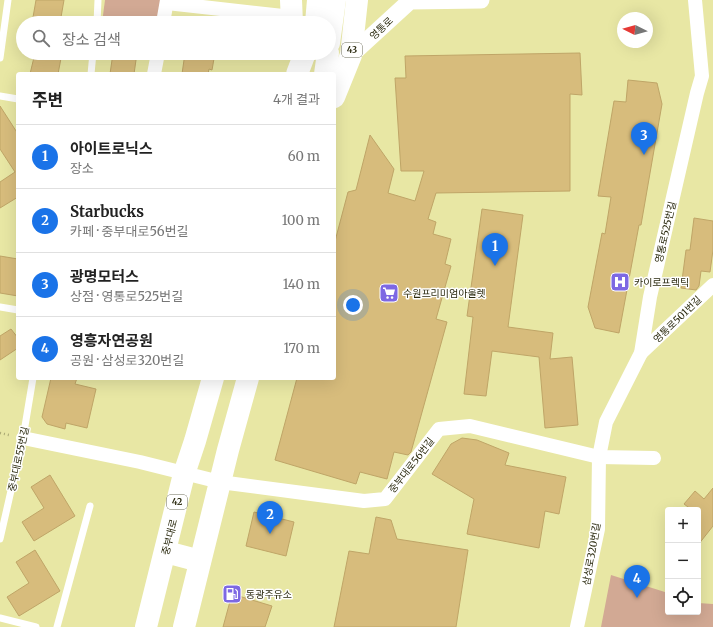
<!DOCTYPE html>
<html lang="ko">
<meta charset="utf-8">
<style>
:root{--surface:#fff;--page:#f6f6f6;--text:#222;--muted:#767676;--line:#e0e0e0;--accent:#1a73e8}
body{margin:0;font-family:Merriweather,"Noto Sans KR",serif;background:var(--page);color:var(--text)}
.controls{position:absolute;right:12px;bottom:12px;display:grid;overflow:hidden;border-radius:4px;box-shadow:0 4px 16px #0002}
.controls button{width:36px;height:36px;display:grid;place-items:center;padding:0;border:0;border-bottom:1px solid var(--line);background:var(--surface);color:var(--text);font:20px sans-serif}
.compass{position:absolute;left:617px;top:12px;width:36px;height:36px;border-radius:50%;background:var(--surface);box-shadow:0 4px 16px #0002;rotate:275deg}
.you{position:absolute;left:353px;top:305px;width:14px;height:14px;margin:-10px;border:3px solid #fff;border-radius:50%;background:#1a73e8;box-shadow:0 0 0 6px #1a73e833}
.badge{display:grid;place-items:center;width:26px;height:26px;border-radius:50%;background:var(--accent);color:#fff;font-size:13px;font-weight:700}
.pin{position:absolute;translate:-50% -33px;filter:drop-shadow(0 1px 2px #0008)}
.pin::after{content:'';position:absolute;top:21px;width:14px;height:12px;background:inherit;clip-path:polygon(0 0,100% 0,50% 100%)}
.list{margin:0;padding:0;list-style:none}
h2{display:flex;justify-content:space-between;align-items:center;height:52px;margin:0;padding:0 16px;font-size:17px}
h2 small{font-size:13px;font-weight:400;color:var(--muted)}
.list li{display:grid;grid-template-columns:26px 1fr auto;gap:12px;align-items:center;box-sizing:border-box;height:64px;padding:0 16px;border-top:1px solid var(--line)}
.list b{display:block;font-size:15px;white-space:nowrap}
.list p{margin:0;font-size:13px;white-space:nowrap;color:var(--muted)}
.list em{font-size:13px;font-style:normal;color:var(--muted)}
.icon{flex:none;width:22px;height:22px;fill:none;stroke:currentColor;stroke-width:2;stroke-linecap:round;stroke-linejoin:round}
.map{position:relative;flex:none;width:713px;height:627px;overflow:hidden}
.search{position:absolute;background:var(--surface);box-shadow:0 4px 16px #0002;left:16px;top:16px;width:320px;height:44px;display:flex;align-items:center;gap:10px;box-sizing:border-box;padding:0 14px;border-radius:22px;color:var(--muted);font-size:15px}
.panel{position:absolute;background:var(--surface);box-shadow:0 4px 16px #0002;left:16px;top:72px;width:320px;height:308px;border-radius:4px}
.map>svg:first-child{display:block}
.green{fill:#d2a994}
.building{fill:#d7bc7c;stroke:#bfa567}
.lines{fill:none;stroke-linecap:round;stroke-linejoin:round}
.path{stroke:#a9a873;stroke-width:2.5;stroke-dasharray:1 3;stroke-linecap:butt}
.service{stroke:#fff;stroke-width:7}
.minor{stroke:#fff;stroke-width:14}
.tertiary{stroke:#fff;stroke-width:17}
.primary{stroke:#fff;stroke-width:22}
.labels{text-anchor:middle;stroke-width:3;stroke-linejoin:round;paint-order:stroke}
.shield{fill:#fff;stroke:#6b6a57;stroke-width:1}
.shield-label{font-size:9px;font-weight:bold;fill:#2b2a0f}
.street-label{font-size:10px;fill:#2b2a0f;stroke:#fff}
.poi-label{font-size:10px;fill:#2b2a0f;stroke:#fff;text-anchor:start}
</style>
<div class="map">
<svg width="713" height="627" viewBox="0 0 713 627">
<rect width="100%" height="100%" fill="#e8e7a4"/>
<g class="green">
<path d="M105,0H162L157,23H102Z"/>
<path d="M611,575L668,593V612H698V603L713,604V627H601Z"/>
</g>
<g class="building">
<path d="M36,0H64L60,23H32Z"/>
<path d="M35,53H62L58,74H30Z"/>
<path d="M113,53H137L134,74H110Z"/>
<path d="M185,53H215L212,70L209,69L208,74H182Z"/>
<path d="M580,53L582,95L570,94V191L436,193L428,219L436,222L433,234L451,239L445,264L451,266L436,319L447,322L411,452L408,455L394,452L387,479L360,472L356,484L275,460L297,378H334V245L348,192L356,190L370,135L394,169L388,193L415,201L424,171H401L395,78H406L405,56Z"/>
<path d="M628,80L657,83L662,104L641,225H639L619,333L595,328L588,307L602,233L605,234L611,197L598,196L614,101L626,102Z"/>
<path d="M0,106L18,134V197L0,208V182L15,172L0,149Z"/>
<path d="M482,209L523,215L508,327L553,333L550,359L572,357L578,425L545,428L539,357L492,351L486,396L464,394L473,317L467,316Z"/>
<path d="M694,218L713,221V250L710,272L701,271L699,286L696,290L681,288L686,250H690Z"/>
<path d="M0,256L18,259V296L0,293Z"/>
<path d="M11,329L18,338V348L0,360V336Z"/>
<path d="M51,378H77L75,384L96,389L87,428L66,423L65,429L47,424L42,417Z"/>
<path d="M462,438L477,440L509,453L505,465L566,477L559,514L545,511L539,548L467,534L474,499L432,474L451,444Z"/>
<path d="M50,475L75,516L34,541L22,522L44,508L31,487Z"/>
<path d="M713,488V526L698,545V510H692L684,504L695,491L704,499Z"/>
<path d="M254,512L294,522L286,556L246,546Z"/>
<path d="M376,517L391,520L397,539L468,550L456,627H334L349,551L369,554Z"/>
<path d="M35,550L60,591L19,616L7,597L29,583L16,562Z"/>
<path d="M232,594L272,606L265,627H223Z"/>
</g>
<g class="lines">
<path class="path" d="M0,433L9,435"/>
<g class="service">
<path d="M97,23L98,0"/>
<path d="M0,58L8,0"/>
<path d="M91,74L93,53"/>
<path d="M0,96L18,99"/>
<path d="M0,307L18,310"/>
<path d="M0,539L23,438L33,378"/>
<path d="M0,618L36,627"/>
<path d="M57,627L90,506"/>
</g>
<g class="minor">
<path d="M167,3L292,17"/>
<path d="M163,23L167,0"/>
<path d="M154,74L158,53"/>
<path d="M641,353L713,285"/>
<path d="M23,438L140,462L220,482L364,501L385,499L439,429L470,426L599,457L654,458"/>
<path d="M577,627L598,529L599,457L606,422L641,353L650,297L697,93L702,76L695,0"/>
</g>
<path class="tertiary" d="M351,55L410,1L481,0"/>
<g class="primary">
<path d="M291,0L292,23"/>
<path d="M316,23L318,0"/>
<path d="M329,43L335,0"/>
<path d="M297,74L305,53"/>
<path d="M325,74L328,53"/>
<path d="M334,97L351,55L357,0"/>
<path d="M166,552L200,561"/>
<path d="M146,627L184,474L195,441L213,378"/>
<path d="M184,627L228,450L248,378"/>
</g>
</g>
<defs>
<g id="hospital-square" transform="scale(1)"><rect x="-9" y="-9" width="18" height="18" rx="4" fill="#7d68e3" stroke="#fff"/><path d="M-5-5h3v3.5h4V-5h3V5h-3V1.5h-4V5h-3Z" fill="#fff"/></g>
<g id="supermarket-square" transform="scale(1)"><rect x="-9" y="-9" width="18" height="18" rx="4" fill="#7d68e3" stroke="#fff"/><path d="M-6-5.5h2.5l.6 2H6L4.5 2H-2.5L-4.4-4H-6ZM-1.5 3.2a1.3 1.3 0 1 0 .1 0ZM3 3.2a1.3 1.3 0 1 0 .1 0Z" fill="#fff"/></g>
<g id="fuel-square" transform="scale(1)"><rect x="-9" y="-9" width="18" height="18" rx="4" fill="#7d68e3" stroke="#fff"/><path d="M-5.5-6h7V0h2V4h1.3V-2.5L3-4.5l.8-.8L6-3V5H2.5V1h-1V6h-7ZM-4.2-4.7v3.2H.2V-4.7Z" fill="#fff"/></g>
</defs>
<g fill-rule="evenodd">
<use href="#hospital-square" x="620" y="282"/>
<use href="#supermarket-square" x="389" y="293"/>
<use href="#fuel-square" x="232" y="594"/>
</g>
<g class="labels">
<g class="shield">
<rect x="342" y="43" width="20" height="14" rx="3"/>
<rect x="167" y="495" width="20" height="14" rx="3"/>
</g>
<g class="shield-label">
<text x="352" y="53">43</text>
<text x="177" y="505">42</text>
</g>
<g class="street-label">
<text transform="translate(381 28) rotate(-43)" y="4">영통로</text>
<text transform="translate(665 232) rotate(-77)" y="4">영통로525번길</text>
<text transform="translate(677 319) rotate(-44)" y="4">영통로501번길</text>
<text transform="translate(18 459) rotate(-78)" y="4">중부대로55번길</text>
<text transform="translate(411 465) rotate(-52)" y="4">중부대로56번길</text>
<text transform="translate(169 537) rotate(-76)" y="4">중부대로</text>
<text transform="translate(591 554) rotate(-80)" y="4">삼성로320번길</text>
</g>
<g class="poi-label">
<text x="634" y="286">카이로프렉틱</text>
<text x="403" y="297">수원프리미엄아울렛</text>
<text x="246" y="598">동광주유소</text>
</g>
</g>
</svg>
<div class="controls">
<button>+</button>
<button>−</button>
<button><svg class="icon" aria-label="locate" viewBox="0 0 24 24"><circle cx="12" cy="12" r="6"/><path d="M12 2v4M12 18v4M2 12h4M18 12h4"/></svg></button>
</div>
<svg class="compass" viewBox="-18 -18 36 36"><path d="M0-13l5 13h-10z" fill="#e53935"/><path d="M0 13l5-13h-10z" fill="#767676"/></svg>
<div class="you"></div>
<div class="pin badge" style="left:495px;top:266px">1</div>
<div class="pin badge" style="left:270px;top:534px">2</div>
<div class="pin badge" style="left:644px;top:155px">3</div>
<div class="pin badge" style="left:637px;top:598px">4</div>
<div class="search"><svg class="icon" aria-label="search" viewBox="0 0 24 24"><circle cx="10" cy="10" r="6"/><path d="M15 15l6 6"/></svg>장소 검색</div>
<section class="panel">
<h2>주변<small>4개 결과</small></h2>
<ul class="list">
<li><span class="badge">1</span><div><b>아이트로닉스</b><p>장소</p></div><em>60 m</em></li>
<li><span class="badge">2</span><div><b>Starbucks</b><p>카페 · 중부대로56번길</p></div><em>100 m</em></li>
<li><span class="badge">3</span><div><b>광명모터스</b><p>상점 · 영통로525번길</p></div><em>140 m</em></li>
<li><span class="badge">4</span><div><b>영흥자연공원</b><p>공원 · 삼성로320번길</p></div><em>170 m</em></li>
</ul>
</section>
</div>
